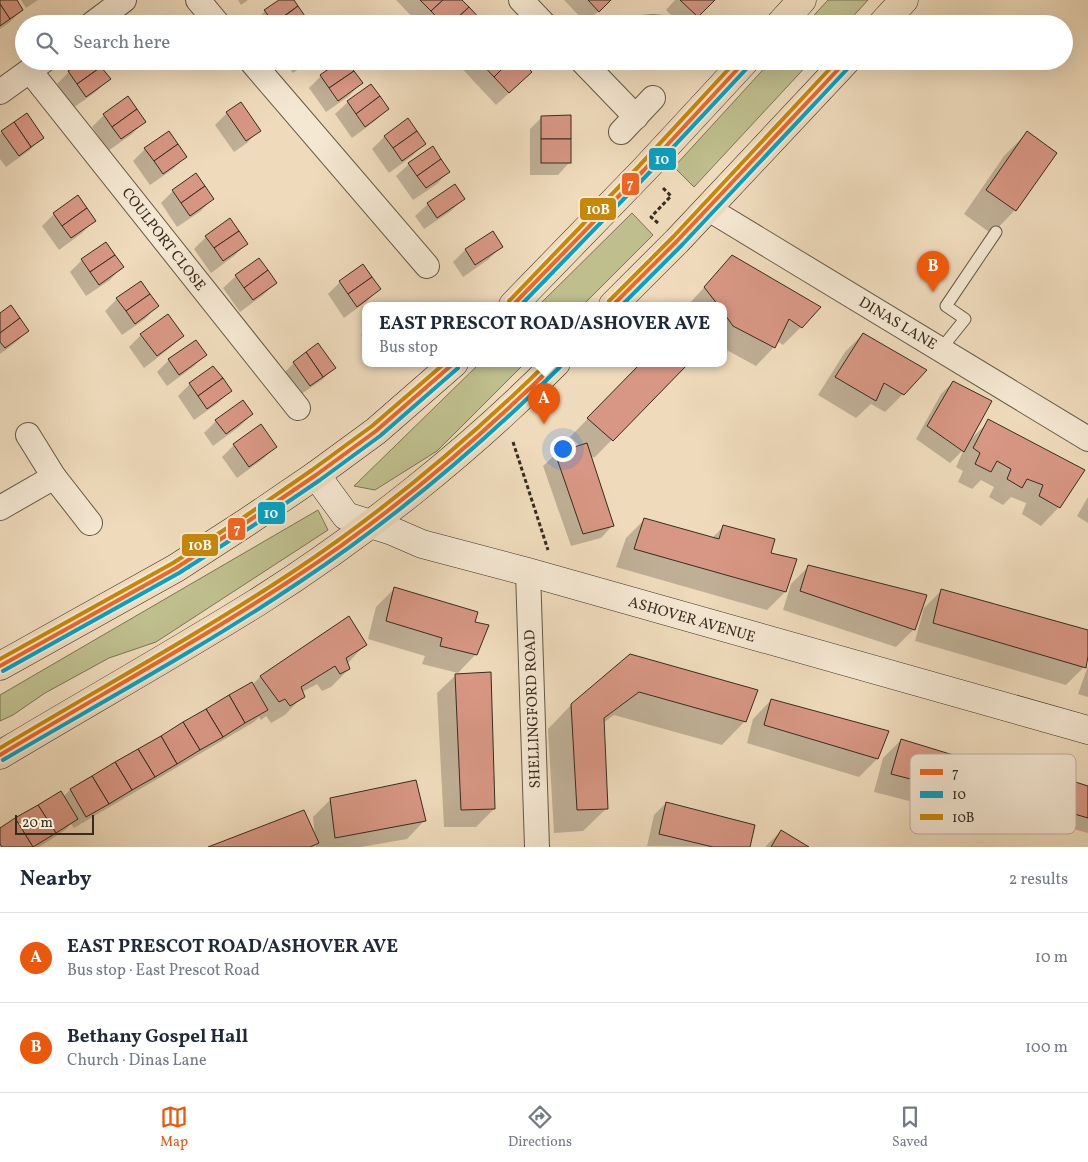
<!DOCTYPE html>
<meta charset="utf-8">
<style>
:root{--surface:#fff;--page:#f2f2f3;--text:#1f2937;--muted:#747a83;--line:#e0e1e3;--accent:#ea580c}
body{margin:0;font-family:Vollkorn,serif;background:var(--page);color:var(--text)}
.scale{position:absolute;left:15px;bottom:12px;width:79px;box-sizing:border-box;padding-left:5px;border:2px solid #362c1e;border-top:0;font-size:14px;line-height:18px;white-space:nowrap;color:#362c1e;-webkit-text-stroke:4px #f5e8d3;paint-order:stroke}
.you{position:absolute;left:562px;top:448px;width:18px;height:18px;margin:-12px;border:4px solid #fff;border-radius:50%;background:#1a73e8;box-shadow:0 0 0 8px #1a73e833}
.badge{display:grid;place-items:center;width:32px;height:32px;border-radius:50%;background:var(--accent);color:#fff;font-size:16px;font-weight:700}
.pin{position:absolute;translate:-50% -41px;filter:drop-shadow(0 1px 2px #0008)}
.pin::after{content:'';position:absolute;top:26px;width:18px;height:15px;background:inherit;clip-path:polygon(0 0,100% 0,50% 100%)}
.popup{position:absolute;left:362px;top:302px;width:365px;height:65px;box-sizing:border-box;display:grid;place-content:center;border-radius:10px;background:var(--surface);filter:drop-shadow(0 1px 4px #0005);font-size:16px;white-space:nowrap;color:var(--muted)}
.popup b{font-size:19px;color:var(--text)}
.popup::after{content:'';position:absolute;left:50%;top:100%;margin-left:-10px;border:10px solid transparent;border-top-color:var(--surface)}
.list{margin:0;padding:0;list-style:none}
h2{display:flex;justify-content:space-between;align-items:center;height:65px;margin:0;padding:0 20px;font-size:21px}
h2 small{font-size:16px;font-weight:400;color:var(--muted)}
.list li{display:grid;grid-template-columns:32px 1fr auto;gap:15px;align-items:center;box-sizing:border-box;height:90px;padding:0 20px;border-top:1px solid var(--line)}
.list b{display:block;font-size:19px;white-space:nowrap}
.list p{margin:0;font-size:16px;white-space:nowrap;color:var(--muted)}
.list em{font-size:16px;font-style:normal;color:var(--muted)}
.icon{flex:none;width:28px;height:28px;fill:none;stroke:currentColor;stroke-width:2;stroke-linecap:round;stroke-linejoin:round}
.map{position:relative;flex:none;width:1088px;height:847px;overflow:hidden}
.search{position:absolute;background:var(--surface);box-shadow:0 5px 20px #0002;left:15px;right:15px;top:15px;height:55px;display:flex;align-items:center;gap:12px;box-sizing:border-box;padding:0 18px;border-radius:28px;color:var(--muted);font-size:19px}
.sheet{height:245px;background:var(--surface)}
nav{display:flex;justify-content:space-around;align-items:center;box-sizing:border-box;height:70px;border-top:1px solid var(--line);background:var(--surface);font-size:14px;color:var(--muted)}
nav a{display:grid;justify-items:center;gap:2px}
nav .on{color:var(--accent)}
.map>svg:first-child{display:block}
.green{fill:#bfbe8d;stroke:#7a7556}
.shadow{fill:#0003}
.building{fill:#d89784;stroke:#362c1e}
.lines{fill:none;stroke-linecap:round;stroke-linejoin:round}
.lane-casing{stroke:#645846;stroke-width:13}
.street-casing{stroke:#645846;stroke-width:26}
.secondary-casing{stroke:#362c1e;stroke-width:29}
.highway-casing{stroke:#362c1e;stroke-width:29}
.path{stroke:#362c1e;stroke-width:3;stroke-dasharray:4 2.5;stroke-linecap:butt}
.lane{stroke:#f5e8d3;stroke-width:11}
.street{stroke:#f5e8d3;stroke-width:24}
.secondary{stroke:#f5e8d3;stroke-width:28}
.highway{stroke:#efdbbc;stroke-width:28}
.bus-1-casing{stroke:#f5e8d3;stroke-width:8}
.bus-2-casing{stroke:#f5e8d3;stroke-width:8}
.bus-3-casing{stroke:#f5e8d3;stroke-width:8}
.bus-1{stroke:#f26522;stroke-width:4}
.bus-2{stroke:#03a3c5;stroke-width:4}
.bus-3{stroke:#c78808;stroke-width:4}
.labels{text-anchor:middle;stroke-width:4;stroke-linejoin:round;paint-order:stroke}
.street-label{font-size:15px;fill:#362c1e;stroke:#f5e8d3}
.key{fill:#f5e8d3;stroke:#bcb09d;stroke-width:1}
.key-label{font-size:14px;fill:#362c1e}
.line-badge{stroke:#f5e8d3;stroke-width:2}
.badge-label{font-size:14px;text-anchor:middle;font-weight:bold;fill:#fff}
</style>
<div class="map">
<svg width="1088" height="847" viewBox="0 0 1088 847">
<rect width="100%" height="100%" fill="#efdbbc"/>
<filter id="stains"><feTurbulence type="fractalNoise" baseFrequency=".004" numOctaves="4"/><feColorMatrix values="0 0 0 0 .2 0 0 0 0 .09 0 0 0 0 .02 0 0 0 .5 -.17"/></filter>
<radialGradient id="worn" r=".72"><stop offset=".6" stop-color="#630" stop-opacity="0"/><stop offset="1" stop-color="#630" stop-opacity=".3"/></radialGradient>
<g class="green">
<path d="M828,0H868L846,24H806Z"/>
<path d="M771,61H811L694,187L674,167Z"/>
<path d="M632,213L653,235L583,305H539Z"/>
<path d="M480,363H525L437,451L375,490L354,486Z"/>
<path d="M318,510L328,530L156,642L109,658L45,693L13,715L0,721V695Z"/>
</g>
<g class="shadow">
<path d="M0,0H15L22,10L10,22L0,29Z"/>
<path d="M21,0H38L26,8Z"/>
<path d="M238,0H248L241,5Z"/>
<path d="M281,0H293L305,18L300,24H253L265,11Z"/>
<path d="M396,0H461L483,24H419Z"/>
<path d="M564,0H610L586,23Z"/>
<path d="M675,0H713L690,24H680L675,19V24H623L630,17H673L666,10Z"/>
<path d="M141,61H156L146,68Z"/>
<path d="M284,61H310L293,73Z"/>
<path d="M455,61H519L518,85L496,105Z"/>
<path d="M69,72L109,79L97,91L73,108L57,84Z"/>
<path d="M321,76L361,83L349,96L326,112L309,88Z"/>
<path d="M371,85L388,109L375,121L352,138L335,114L348,102Z"/>
<path d="M227,113L259,130L247,143L234,152L215,125Z"/>
<path d="M26,115L42,137L30,150L6,167L0,159V134Z"/>
<path d="M104,115L144,122L132,134L108,151L92,127Z"/>
<path d="M542,117L570,162L558,175H530V129Z"/>
<path d="M1027,133L1015,210L992,234L964,214L1004,156Z"/>
<path d="M384,137L424,144L412,156L389,173L372,149Z"/>
<path d="M145,149L185,157L173,169L150,185L133,161Z"/>
<path d="M409,164L449,171L437,184L413,200L396,176Z"/>
<path d="M173,191L213,198L201,211L177,227L161,203Z"/>
<path d="M463,199L451,211L424,229L415,216L428,204Z"/>
<path d="M54,214L94,221L82,233L59,250L42,226Z"/>
<path d="M206,237L246,244L234,256L211,273L194,249Z"/>
<path d="M501,247L489,259L463,277L453,262L465,250Z"/>
<path d="M732,257L801,327L783,345L777,341L774,347L756,366L723,348V305H688Z"/>
<path d="M259,259L276,283L263,295L240,312L223,288L236,276Z"/>
<path d="M82,260L122,267L110,280L86,296L70,272Z"/>
<path d="M363,266L379,289L367,301L344,318L328,294L340,282Z"/>
<path d="M117,299L157,306L145,319L122,335L105,311Z"/>
<path d="M0,315L28,331L15,343L0,354Z"/>
<path d="M365,331V342L361,335Z"/>
<path d="M863,334L903,394L885,412L871,404L856,418L818,395L845,352Z"/>
<path d="M141,335L182,336L170,348L144,368L129,347Z"/>
<path d="M205,355L193,367L167,386L157,372L169,360Z"/>
<path d="M294,363L334,368L322,380L297,397L282,375Z"/>
<path d="M642,363H687L594,458L589,454L613,525L601,538L571,546L543,466L556,454L580,446L570,437Z"/>
<path d="M953,382L970,440L989,421L1083,471L1059,507L1041,526L1022,514L1026,503L1011,497L1003,505L989,497L994,487L981,480L972,489L958,482L963,471L956,467L964,449L950,463L916,439L941,394Z"/>
<path d="M190,384L230,391L218,403L194,420L178,396Z"/>
<path d="M252,414L239,427L213,446L204,433L216,421Z"/>
<path d="M234,445L275,447L263,459L237,478L222,457Z"/>
<path d="M1088,497V523L1077,516Z"/>
<path d="M644,520L712,538L723,527L769,554L795,560L785,592L767,610L616,567L626,538Z"/>
<path d="M809,566L914,629L896,647L783,610L791,584Z"/>
<path d="M394,589L473,623L476,654L458,673L422,664L425,656L368,639L376,607Z"/>
<path d="M942,590L1088,631V650L1084,667L1066,685L915,641L924,608Z"/>
<path d="M348,618L365,645L347,664L349,669L331,687L322,691L317,684L302,692L303,696L285,715L271,723L266,716L261,720L259,717L254,722L74,828L71,824L64,831L39,847H0V829L63,797L70,790L251,684L252,685L260,677Z"/>
<path d="M631,656L745,721L722,745L614,715L603,723L607,808L583,831L554,833L548,729L571,705Z"/>
<path d="M1088,666V697L1078,694Z"/>
<path d="M456,675L494,809L476,827H444L437,693Z"/>
<path d="M771,700L877,759L859,777L747,743L753,719Z"/>
<path d="M901,740L1040,815L1022,833L996,825L987,834L949,822L952,812L874,792L883,758Z"/>
<path d="M1070,781L1088,787V833L1049,822L1057,794Z"/>
<path d="M331,799L425,820L407,839L361,847H316V845L314,847H212L315,836L313,817Z"/>
<path d="M666,803L749,847L647,846L654,815Z"/>
<path d="M781,831L807,847H765Z"/>
</g>
<g class="building">
<path d="M0,0H17L23,10L10,19L0,4Z"/>
<path d="M279,0H294L298,6L274,23L264,10Z"/>
<path d="M420,0H443L431,11Z"/>
<path d="M443,0H462L469,7L451,24H443L431,11Z"/>
<path d="M588,0H611L599,12Z"/>
<path d="M680,0H715L698,17Z"/>
<path d="M0,4L10,19L0,26Z"/>
<path d="M298,6L307,19L300,24H274Z"/>
<path d="M469,7L484,23L451,24Z"/>
<path d="M167,15L173,24H154Z"/>
<path d="M653,15V24H629V16Z"/>
<path d="M653,15L676,16V24H653Z"/>
<path d="M82,61H98L101,67L77,84L68,71Z"/>
<path d="M340,61H347L354,71L329,88L320,75Z"/>
<path d="M479,61H510L494,77Z"/>
<path d="M510,61H521L532,72L509,93L494,77Z"/>
<path d="M101,67L111,79L86,97L77,84Z"/>
<path d="M354,71L363,83L338,101L329,88Z"/>
<path d="M371,84L380,96L356,114L347,101Z"/>
<path d="M128,96L137,109L112,127L103,114Z"/>
<path d="M380,96L389,109L365,127L356,114Z"/>
<path d="M241,102L261,131L246,141L226,112Z"/>
<path d="M137,109L146,122L121,139L112,127Z"/>
<path d="M27,113L44,138L31,147L14,122Z"/>
<path d="M571,115V139H541V116Z"/>
<path d="M408,118L417,131L393,148L384,136Z"/>
<path d="M14,122L31,147L19,156L1,131Z"/>
<path d="M169,131L178,144L154,161L144,148Z"/>
<path d="M417,131L426,144L402,161L393,148Z"/>
<path d="M1027,131L1057,153L1016,211L986,190Z"/>
<rect x="541" y="139" width="30" height="24"/>
<path d="M178,144L187,157L163,174L154,161Z"/>
<path d="M433,146L441,159L417,176L408,163Z"/>
<path d="M441,159L450,172L426,188L417,176Z"/>
<path d="M196,173L205,186L181,203L172,190Z"/>
<path d="M455,184L465,199L437,218L427,203Z"/>
<path d="M205,186L214,199L190,216L181,203Z"/>
<path d="M78,195L87,208L62,226L53,213Z"/>
<path d="M87,208L96,221L71,238L62,226Z"/>
<path d="M230,218L239,231L214,248L205,236Z"/>
<path d="M239,231L248,244L223,261L214,248Z"/>
<path d="M493,231L503,247L475,265L465,249Z"/>
<path d="M106,242L115,255L90,272L81,259Z"/>
<path d="M115,255L124,267L99,285L90,272Z"/>
<path d="M732,255L821,307L802,328L789,319L775,348L733,326L723,312V305H718L704,287Z"/>
<path d="M259,258L268,270L244,288L235,275Z"/>
<path d="M363,264L372,277L348,294L339,281Z"/>
<path d="M268,270L277,283L253,300L244,288Z"/>
<path d="M372,277L381,289L357,307L348,294Z"/>
<path d="M141,281L150,294L126,311L116,298Z"/>
<path d="M150,294L159,306L135,324L126,311Z"/>
<path d="M11,305L20,318L0,333V313Z"/>
<path d="M168,314L184,336L157,356L140,334Z"/>
<path d="M20,318L29,331L5,348L0,342V333Z"/>
<path d="M863,333L927,370L904,395L884,383L876,401L835,377Z"/>
<path d="M196,340L207,355L179,375L168,359Z"/>
<path d="M318,343L336,368L323,377L306,352Z"/>
<path d="M306,352L323,377L310,386L293,362Z"/>
<path d="M641,363H689L613,441L587,418Z"/>
<path d="M213,366L223,378L198,396L189,383Z"/>
<path d="M223,378L232,391L207,409L198,396Z"/>
<path d="M953,381L992,401L964,452L927,426Z"/>
<path d="M243,400L253,414L226,434L215,420Z"/>
<path d="M988,419L1085,470L1060,508L1039,496L1043,485L1027,479L1022,488L1007,479L1011,469L997,461L991,472L975,464L980,453L973,448Z"/>
<path d="M261,424L277,447L249,467L233,444Z"/>
<path d="M587,443L614,526L583,534L555,453Z"/>
<path d="M644,518L719,539L723,525L775,539L771,553L797,559L786,592L634,549Z"/>
<path d="M808,565L927,595L915,630L800,591Z"/>
<path d="M394,587L478,612L475,622L489,625L477,655L440,646L442,638L386,621Z"/>
<path d="M941,589L1088,630V656L1086,668L933,623Z"/>
<path d="M349,616L367,645L346,658L350,669L340,674L335,666L301,687L305,697L290,706L285,699L279,702L260,676Z"/>
<path d="M630,654L758,690L746,722L639,692L604,718L608,809L577,810L571,704Z"/>
<path d="M491,672L495,809L461,810L455,674Z"/>
<path d="M252,682L268,710L245,723L229,695Z"/>
<path d="M229,695L245,723L223,737L206,709Z"/>
<path d="M771,699L889,731L878,759L764,725Z"/>
<path d="M206,709L223,737L200,750L183,722Z"/>
<path d="M183,722L200,750L177,764L161,736Z"/>
<path d="M161,736L177,764L155,777L138,749Z"/>
<path d="M901,739L1051,785L1041,816L1009,806L1006,817L966,804L969,794L891,774Z"/>
<path d="M138,749L155,777L132,790L115,762Z"/>
<path d="M115,762L132,790L109,804L92,776Z"/>
<path d="M92,776L109,804L86,817L70,789Z"/>
<path d="M416,780L426,821L335,838L330,798Z"/>
<path d="M1069,780L1088,786V818L1061,810Z"/>
<path d="M61,791L78,819L56,833L38,805Z"/>
<path d="M666,802L755,825L750,847H713L659,834Z"/>
<path d="M38,805L56,833L33,847L15,818Z"/>
<path d="M304,810L319,843L310,847H208Z"/>
<path d="M15,818L33,847H2L0,844V828Z"/>
<path d="M781,830L809,847H771Z"/>
</g>
<g class="lines">
<g class="lane-casing">
<path id="lane" d="M941,349L965,319L946,306L996,232"/>
</g>
<g class="street-casing">
<g id="street">
<path d="M198,0L218,24"/>
<path d="M521,0L544,24"/>
<path d="M92,24L124,0"/>
<path d="M251,61L427,266"/>
<path d="M582,61L636,117"/>
<path d="M30,71L298,408"/>
<path d="M0,92L43,61"/>
<path d="M621,132L653,98"/>
<path d="M707,208L1088,439"/>
<path d="M28,435L54,477L90,523"/>
<path d="M0,508L54,477"/>
<path d="M528,572L537,847"/>
</g>
</g>
<g class="secondary-casing">
<path id="secondary" d="M316,475L346,516L392,531L422,544L528,572L1088,730"/>
</g>
<g class="highway-casing">
<g id="highway">
<path d="M780,24L802,0"/>
<path d="M882,24L904,0"/>
<path d="M513,305L644,170L745,61"/>
<path d="M613,305L677,241L846,61"/>
<path d="M0,666L176,568L247,522L316,475L376,431L454,363"/>
<path d="M0,755C85,704 172,655 256,603C361,537 469,451 556,363"/>
</g>
</g>
<g class="path">
<path d="M658,223L651,217L671,196L663,188"/>
<path d="M513,442L548,550"/>
</g>
<use href="#lane" class="lane"/>
<use href="#street" class="street"/>
<use href="#secondary" class="secondary"/>
<use href="#highway" class="highway"/>
<g class="bus-1-casing">
<g id="bus-1">
<path d="M513,305L644,170L745,61"/>
<path d="M613,305L677,241L846,61"/>
<path d="M0,666L176,568L247,522L316,475L376,431L454,363"/>
<path d="M0,755C98,696 199,641 294,578C389,516 475,442 556,363"/>
</g>
</g>
<g class="bus-2-casing">
<g id="bus-2">
<path d="M521,305L648,174L750,65"/>
<path d="M622,305L682,245L851,65"/>
<path d="M3,671L179,573L251,527L320,480L380,436L458,368"/>
<path d="M3,760C102,702 203,647 298,583C393,520 479,447 560,367"/>
</g>
</g>
<g class="bus-3-casing">
<g id="bus-3">
<path d="M509,301L639,166L736,61"/>
<path d="M609,301L673,237L837,61"/>
<path d="M0,659L173,563L244,517L312,470L372,426L445,363"/>
<path d="M0,748C97,690 197,635 291,573C383,512 468,440 547,363"/>
</g>
</g>
<use href="#bus-1" class="bus-1"/>
<use href="#bus-2" class="bus-2"/>
<use href="#bus-3" class="bus-3"/>
</g>
<g class="labels">
<g class="street-label">
<text transform="translate(164 239) rotate(52)" y="5">COULPORT CLOSE</text>
<text transform="translate(898 323) rotate(31)" y="5">DINAS LANE</text>
<text transform="translate(692 619) rotate(16)" y="5">ASHOVER AVENUE</text>
<text transform="translate(532 709) rotate(-92)" y="5">SHELLINGFORD ROAD</text>
</g>
</g>
<rect x="910" y="754" width="166" height="80" rx="8" class="key"/>
<rect x="920" y="769" width="23" height="6" fill="#f26522"/>
<rect x="920" y="791" width="23" height="7" fill="#03a3c5"/>
<rect x="920" y="814" width="23" height="6" fill="#c78808"/>
<g class="key-label">
<text x="952" y="777">7</text>
<text x="952" y="799">10</text>
<text x="952" y="822">10B</text>
</g>
<g class="line-badge">
<rect x="648" y="147" width="29" height="24" rx="5" fill="#03a3c5"/>
<rect x="621" y="172" width="19" height="24" rx="5" fill="#f26522"/>
<rect x="579" y="197" width="38" height="24" rx="5" fill="#c78808"/>
<rect x="257" y="501" width="29" height="24" rx="5" fill="#03a3c5"/>
<rect x="227" y="517" width="19" height="24" rx="5" fill="#f26522"/>
<rect x="181" y="533" width="38" height="24" rx="5" fill="#c78808"/>
</g>
<g class="badge-label">
<text x="662" y="164">10</text>
<text x="630" y="189">7</text>
<text x="598" y="214">10B</text>
<text x="271" y="518">10</text>
<text x="237" y="534">7</text>
<text x="200" y="550">10B</text>
</g>
<rect width="100%" height="100%" filter="url(#stains)"/>
<rect width="100%" height="100%" fill="url(#worn)"/>
</svg>
<div class="scale">20 m</div>
<div class="you"></div>
<div class="pin badge" style="left:544px;top:424px">A</div>
<div class="popup"><b>EAST PRESCOT ROAD/ASHOVER AVE</b>Bus stop</div>
<div class="pin badge" style="left:933px;top:292px">B</div>
<div class="search"><svg class="icon" aria-label="search" viewBox="0 0 24 24"><circle cx="10" cy="10" r="6"/><path d="M15 15l6 6"/></svg>Search here</div>
</div>
<section class="sheet">
<h2>Nearby<small>2 results</small></h2>
<ul class="list">
<li><span class="badge">A</span><div><b>EAST PRESCOT ROAD/ASHOVER AVE</b><p>Bus stop · East Prescot Road</p></div><em>10 m</em></li>
<li><span class="badge">B</span><div><b>Bethany Gospel Hall</b><p>Church · Dinas Lane</p></div><em>100 m</em></li>
</ul>
</section>
<nav>
<a class="on"><svg class="icon" aria-label="map" viewBox="0 0 24 24"><path d="M3 6l6-2 6 2 6-2v14l-6 2-6-2-6 2zM9 4v14M15 6v14"/></svg>Map</a>
<a><svg class="icon" aria-label="directions" viewBox="0 0 24 24"><path d="M12 3l9 9-9 9-9-9zM9 14v-3h6M13 9l2 2-2 2"/></svg>Directions</a>
<a><svg class="icon" aria-label="saved" viewBox="0 0 24 24"><path d="M7 4h10v16l-5-4-5 4z"/></svg>Saved</a>
</nav>
